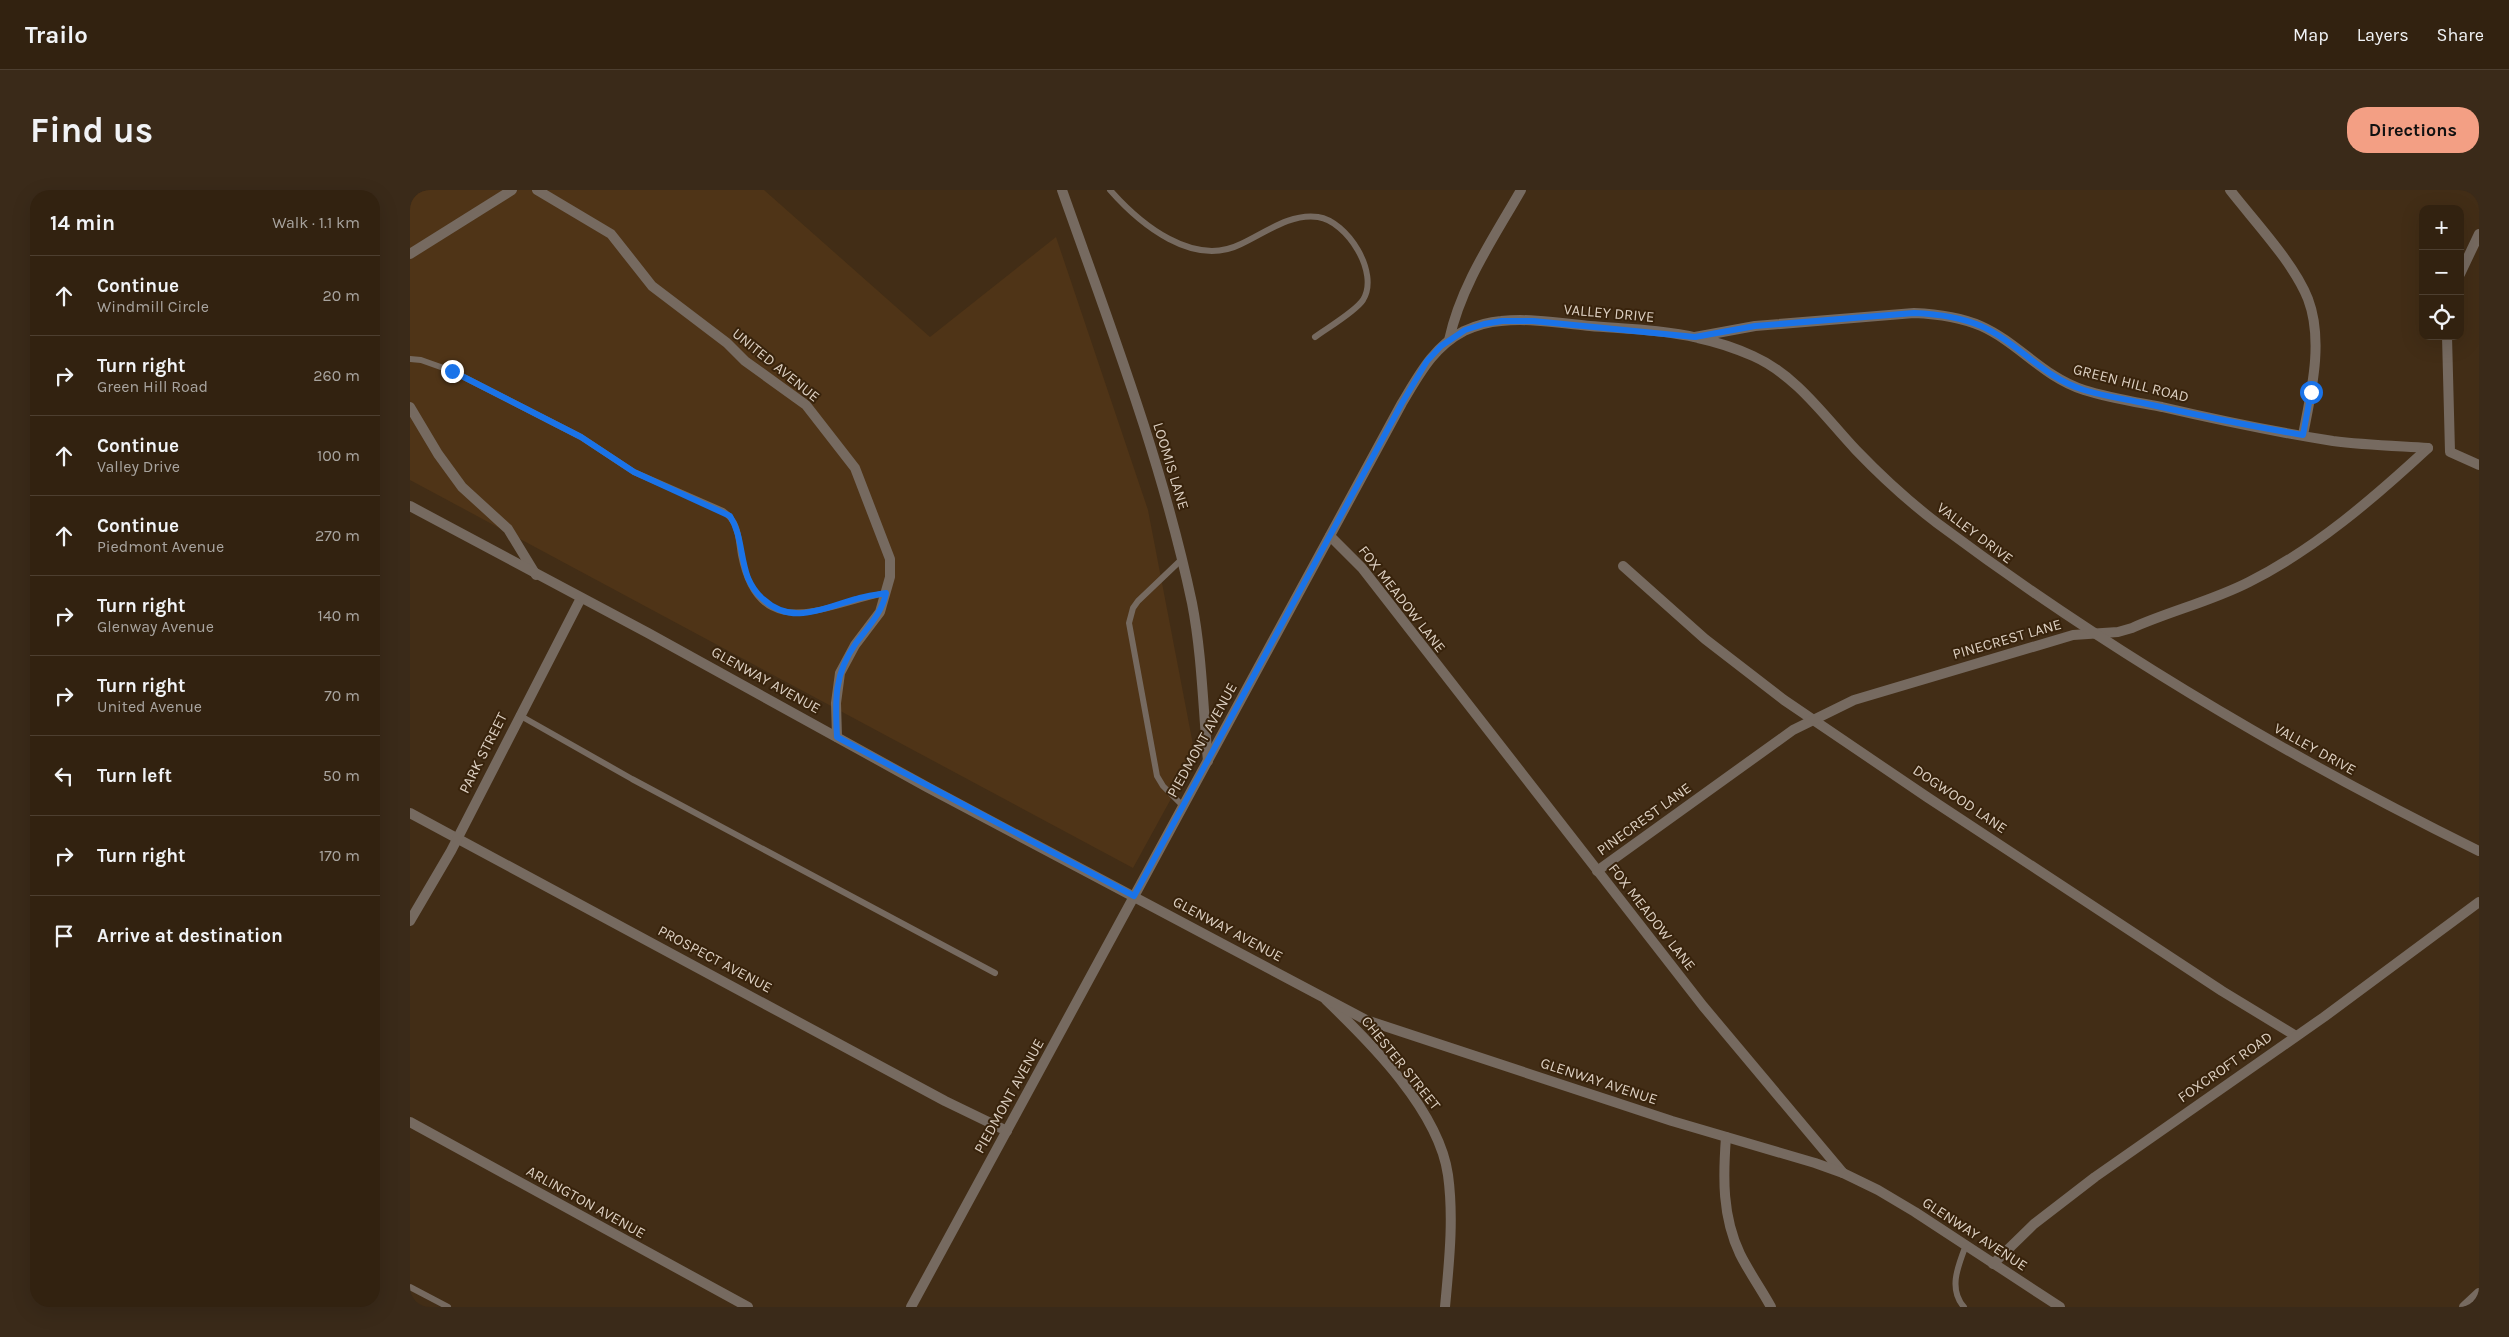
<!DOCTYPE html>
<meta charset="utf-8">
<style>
:root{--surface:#322210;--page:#3a2a19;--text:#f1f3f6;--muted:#a8a49f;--line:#4d3f30;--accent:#f39f84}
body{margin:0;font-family:Karla,sans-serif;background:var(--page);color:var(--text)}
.controls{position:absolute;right:15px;top:15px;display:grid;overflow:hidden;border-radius:10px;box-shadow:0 5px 20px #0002}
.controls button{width:45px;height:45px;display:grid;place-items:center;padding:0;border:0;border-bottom:1px solid var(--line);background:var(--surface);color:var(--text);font:25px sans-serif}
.stop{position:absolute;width:15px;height:15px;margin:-11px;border:4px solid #1a73e8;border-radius:50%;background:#fff}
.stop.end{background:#1a73e8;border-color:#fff;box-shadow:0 1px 5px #0008}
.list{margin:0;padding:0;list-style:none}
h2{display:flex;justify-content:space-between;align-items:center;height:65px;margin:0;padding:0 20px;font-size:21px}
h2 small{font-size:16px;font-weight:400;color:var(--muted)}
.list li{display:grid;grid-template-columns:32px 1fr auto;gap:15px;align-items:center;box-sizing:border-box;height:80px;padding:0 20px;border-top:1px solid var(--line)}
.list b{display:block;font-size:19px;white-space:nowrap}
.list p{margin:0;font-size:16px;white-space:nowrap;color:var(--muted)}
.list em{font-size:16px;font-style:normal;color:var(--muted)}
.icon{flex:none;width:28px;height:28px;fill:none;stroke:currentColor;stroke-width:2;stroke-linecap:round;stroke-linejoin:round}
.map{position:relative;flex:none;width:2069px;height:1117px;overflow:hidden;border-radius:20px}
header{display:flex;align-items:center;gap:30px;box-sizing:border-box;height:70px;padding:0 25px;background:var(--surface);border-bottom:1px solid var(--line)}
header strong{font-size:24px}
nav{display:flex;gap:28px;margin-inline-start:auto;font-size:18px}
.intro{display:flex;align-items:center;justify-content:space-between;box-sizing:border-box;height:120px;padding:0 30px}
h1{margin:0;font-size:35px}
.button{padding:12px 22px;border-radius:20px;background:var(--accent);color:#111;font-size:18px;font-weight:700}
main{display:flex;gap:30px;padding:0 30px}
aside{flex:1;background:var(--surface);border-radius:20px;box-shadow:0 5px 20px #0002}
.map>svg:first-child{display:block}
.built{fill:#4f3417}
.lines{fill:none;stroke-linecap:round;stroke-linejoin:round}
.service{stroke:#766a60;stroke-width:6}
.minor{stroke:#766a60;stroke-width:10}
.tertiary{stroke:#766a60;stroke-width:10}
.route{stroke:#1a73e8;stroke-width:6}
.labels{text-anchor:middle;stroke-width:4;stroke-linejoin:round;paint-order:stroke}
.street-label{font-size:15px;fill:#dccfc1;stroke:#38230c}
</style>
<header>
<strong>Trailo</strong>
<nav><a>Map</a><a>Layers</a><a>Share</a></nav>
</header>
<div class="intro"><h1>Find us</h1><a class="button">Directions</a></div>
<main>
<aside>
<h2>14 min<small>Walk · 1.1 km</small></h2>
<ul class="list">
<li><svg class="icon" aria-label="ahead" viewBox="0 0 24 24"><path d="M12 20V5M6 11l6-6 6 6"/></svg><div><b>Continue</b><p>Windmill Circle</p></div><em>20 m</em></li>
<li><svg class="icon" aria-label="right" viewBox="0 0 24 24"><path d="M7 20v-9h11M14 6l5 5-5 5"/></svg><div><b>Turn right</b><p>Green Hill Road</p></div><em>260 m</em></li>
<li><svg class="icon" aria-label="ahead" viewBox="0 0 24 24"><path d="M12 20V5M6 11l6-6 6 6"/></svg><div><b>Continue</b><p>Valley Drive</p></div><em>100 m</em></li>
<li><svg class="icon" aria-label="ahead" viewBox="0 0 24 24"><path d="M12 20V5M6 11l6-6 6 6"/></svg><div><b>Continue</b><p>Piedmont Avenue</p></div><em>270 m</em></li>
<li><svg class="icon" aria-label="right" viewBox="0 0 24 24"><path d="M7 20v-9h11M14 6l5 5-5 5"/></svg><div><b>Turn right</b><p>Glenway Avenue</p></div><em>140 m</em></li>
<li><svg class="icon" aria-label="right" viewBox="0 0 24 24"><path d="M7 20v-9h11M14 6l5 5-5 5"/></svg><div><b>Turn right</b><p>United Avenue</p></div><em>70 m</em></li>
<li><svg class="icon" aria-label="left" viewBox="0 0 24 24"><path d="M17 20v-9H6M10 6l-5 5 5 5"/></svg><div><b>Turn left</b></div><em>50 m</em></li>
<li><svg class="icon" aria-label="right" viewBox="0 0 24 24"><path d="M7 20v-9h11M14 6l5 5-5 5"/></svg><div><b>Turn right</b></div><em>170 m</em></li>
<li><svg class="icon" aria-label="arrive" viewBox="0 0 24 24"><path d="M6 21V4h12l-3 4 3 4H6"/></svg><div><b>Arrive at destination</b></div></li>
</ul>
</aside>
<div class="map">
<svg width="2069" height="1117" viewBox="0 0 2069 1117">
<rect width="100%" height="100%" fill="#422d16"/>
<path class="built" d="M0,0H354L520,147L646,47L738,320L785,565L723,678L0,290Z"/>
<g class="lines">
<g class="service">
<path d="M700,0C730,34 783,78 831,54C855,43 880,23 908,27C937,31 970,83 953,110C945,122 917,138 905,147"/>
<path d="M0,169L11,170L42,181L171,247L224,282L313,321C329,332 328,347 331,365C349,457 416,414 476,403"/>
<path d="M771,370L728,411L723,418L719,433L747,586L753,596L773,616"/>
<path d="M109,525L222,589L585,783"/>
<path d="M0,1097L38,1117"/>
<path d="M1554,1117C1538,1099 1548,1076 1556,1055"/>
</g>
<g class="minor">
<path d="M127,0L201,44L242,96L317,153L335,171L396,215L445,278L480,369V387L470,422L445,455L430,483L426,513L427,547"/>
<path d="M652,0C700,136 752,271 782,413C792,464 793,519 798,571"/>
<path d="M1820,0C1844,31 1884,73 1898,109C1914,151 1901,203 1893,245"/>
<path d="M0,64L102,0"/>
<path d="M2050,84L2069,44"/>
<path d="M2037,146L2040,262L2069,275"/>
<path d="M1285,147L1345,136L1504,123C1527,124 1550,127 1571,136C1609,153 1633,187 1674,200C1699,208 1726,212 1752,217C1808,230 1866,242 1923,251C1954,255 1987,256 2018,258"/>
<path d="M1039,150C1051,95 1083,49 1111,0"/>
<path d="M0,217L28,264L52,297L98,339L126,385"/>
<path d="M920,346L952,378L1293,816L1433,983"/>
<path d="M1213,376L1295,449L1374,510L1517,607L1812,801L1886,846"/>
<path d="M0,623L535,911L597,941"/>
<path d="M1187,681L1383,540L1444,510L1663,445L1708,442L1722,438C1760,421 1802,411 1839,392C1905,359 1964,308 2018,258"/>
<path d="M0,731L41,661L171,408"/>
<path d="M916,810C961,853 1029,921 1038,985C1044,1029 1039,1073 1035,1117"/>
<path d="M0,932L338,1117"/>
<path d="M1316,947C1313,987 1312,1026 1330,1064C1339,1082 1351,1099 1361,1117"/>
<path d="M1583,1074L1624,1034L1685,987L1914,827L2069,712"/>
<path d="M2054,1117L2069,1103"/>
</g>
<g class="tertiary">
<path d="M0,316L238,443L517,597L956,830L1262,931L1405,973L1433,983L1468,1000L1505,1022L1650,1117"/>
<path d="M501,1117L992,213C1009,185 1023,157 1054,141C1065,136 1078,132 1091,131C1120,128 1151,133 1180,136C1216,139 1254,140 1288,148C1307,152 1325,158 1343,166C1386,185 1415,227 1446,260C1471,286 1498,311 1527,333C1698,461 1878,567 2069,661"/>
</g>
</g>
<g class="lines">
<path class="route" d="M42,181L171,247L224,282L320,326C332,345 330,367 338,388C341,395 347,404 353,409C382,436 413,418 446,409C456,406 466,405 476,403C472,423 458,437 446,453C424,484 425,510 427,547L724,706L992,213L1017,171L1031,156L1055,140L1074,134L1092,131H1123L1285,147L1345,136L1504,123C1527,124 1550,127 1571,136C1609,153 1632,187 1674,200C1693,206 1714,209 1733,213C1786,225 1840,236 1893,245L1901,202"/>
</g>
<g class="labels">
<g class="street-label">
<text transform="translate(1199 123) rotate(5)" y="5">VALLEY DRIVE</text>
<text transform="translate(366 175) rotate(39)" y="5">UNITED AVENUE</text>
<text transform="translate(1721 193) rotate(14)" y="5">GREEN HILL ROAD</text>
<text transform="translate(761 276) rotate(73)" y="5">LOOMIS LANE</text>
<text transform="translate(1565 343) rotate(37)" y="5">VALLEY DRIVE</text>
<text transform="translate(992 409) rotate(52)" y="5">FOX MEADOW LANE</text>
<text transform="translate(1597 449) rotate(-16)" y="5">PINECREST LANE</text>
<text transform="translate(356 490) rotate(29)" y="5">GLENWAY AVENUE</text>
<text transform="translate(792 550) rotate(-61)" y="5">PIEDMONT AVENUE</text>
<text transform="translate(1905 559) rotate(29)" y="5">VALLEY DRIVE</text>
<text transform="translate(73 563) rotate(-63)" y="5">PARK STREET</text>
<text transform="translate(1550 609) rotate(34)" y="5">DOGWOOD LANE</text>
<text transform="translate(1234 629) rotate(-36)" y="5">PINECREST LANE</text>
<text transform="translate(1242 727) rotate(52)" y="5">FOX MEADOW LANE</text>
<text transform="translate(818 739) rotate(28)" y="5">GLENWAY AVENUE</text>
<text transform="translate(305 769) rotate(28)" y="5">PROSPECT AVENUE</text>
<text transform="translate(991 873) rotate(51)" y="5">CHESTER STREET</text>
<text transform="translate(1815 877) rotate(-35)" y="5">FOXCROFT ROAD</text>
<text transform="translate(1189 891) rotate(18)" y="5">GLENWAY AVENUE</text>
<text transform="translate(599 906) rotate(-61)" y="5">PIEDMONT AVENUE</text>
<text transform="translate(176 1012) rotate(29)" y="5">ARLINGTON AVENUE</text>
<text transform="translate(1565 1044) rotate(33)" y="5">GLENWAY AVENUE</text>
</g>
</g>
</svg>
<div class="controls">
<button>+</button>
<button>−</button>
<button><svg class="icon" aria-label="locate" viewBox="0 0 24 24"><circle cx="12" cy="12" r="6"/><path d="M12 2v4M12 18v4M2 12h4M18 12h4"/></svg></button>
</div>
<div class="stop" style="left:1901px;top:202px"></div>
<div class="stop end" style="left:42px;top:181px"></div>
</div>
</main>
